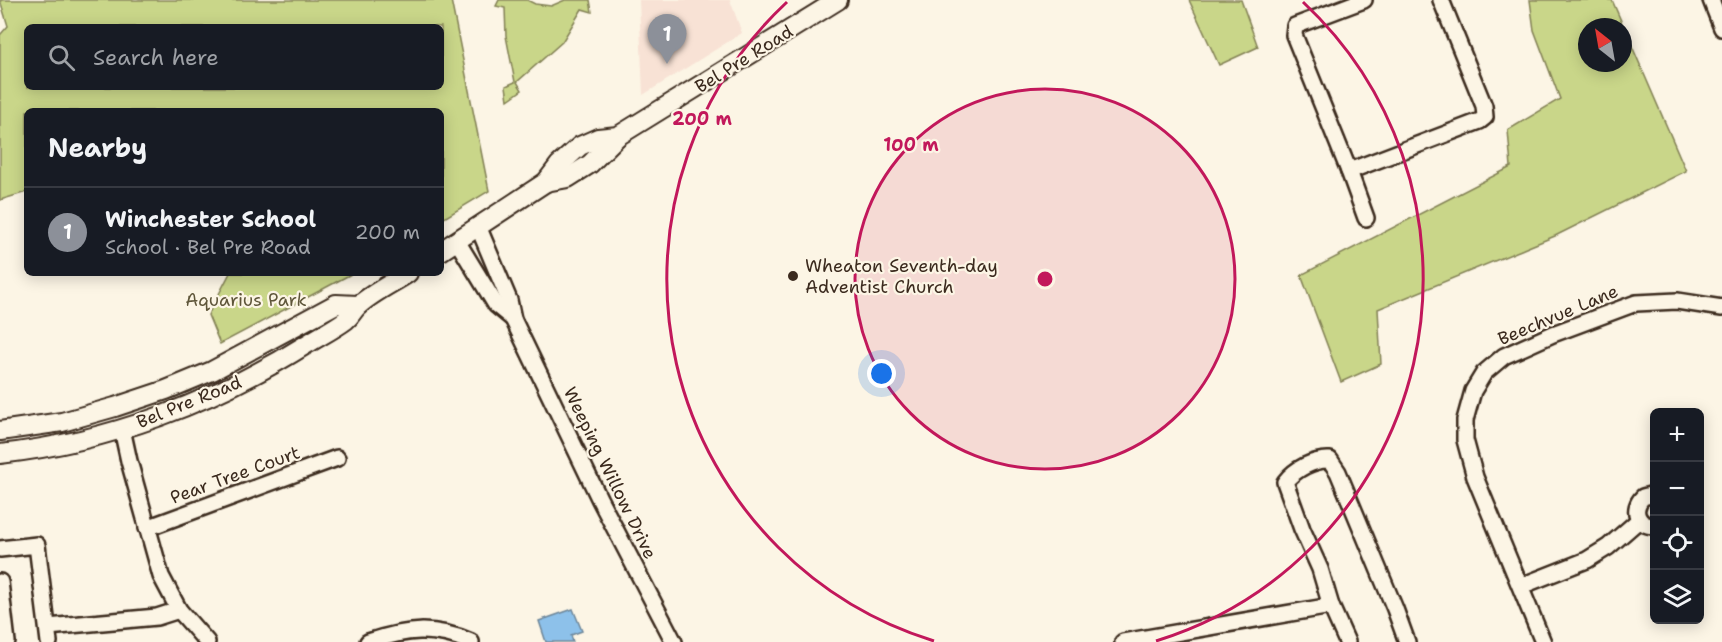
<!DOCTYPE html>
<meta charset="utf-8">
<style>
:root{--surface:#171b24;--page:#20242c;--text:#f1f3f6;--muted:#9ea1a6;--line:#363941;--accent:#8c9099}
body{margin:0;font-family:"Shantell Sans",sans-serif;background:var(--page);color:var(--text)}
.controls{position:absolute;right:18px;bottom:18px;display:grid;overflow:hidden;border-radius:9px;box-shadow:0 3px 15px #0003}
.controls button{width:54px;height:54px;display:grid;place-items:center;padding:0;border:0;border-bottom:2px solid var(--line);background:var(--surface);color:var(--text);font:30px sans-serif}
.compass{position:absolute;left:1578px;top:18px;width:54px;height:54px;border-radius:50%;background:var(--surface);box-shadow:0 3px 15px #0003;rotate:329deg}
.you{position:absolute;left:882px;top:374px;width:21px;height:21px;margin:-15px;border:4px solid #fff;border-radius:50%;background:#1a73e8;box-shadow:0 0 0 9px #1a73e833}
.badge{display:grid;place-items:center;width:39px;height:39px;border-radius:50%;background:var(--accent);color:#fff;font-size:20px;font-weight:700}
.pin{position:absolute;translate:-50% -50px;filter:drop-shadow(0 2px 3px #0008)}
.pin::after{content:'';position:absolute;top:32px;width:21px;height:18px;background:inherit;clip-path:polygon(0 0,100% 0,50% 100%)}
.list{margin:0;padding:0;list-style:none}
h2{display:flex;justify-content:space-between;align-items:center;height:78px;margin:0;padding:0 24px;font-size:26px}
h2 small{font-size:20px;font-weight:400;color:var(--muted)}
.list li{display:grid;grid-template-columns:39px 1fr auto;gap:18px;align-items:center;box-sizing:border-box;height:90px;padding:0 24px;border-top:2px solid var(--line)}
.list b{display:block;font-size:22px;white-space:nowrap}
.list p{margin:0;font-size:20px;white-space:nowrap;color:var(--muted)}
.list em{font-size:20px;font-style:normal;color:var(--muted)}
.icon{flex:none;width:33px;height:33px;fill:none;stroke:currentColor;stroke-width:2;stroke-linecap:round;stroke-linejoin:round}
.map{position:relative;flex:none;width:1722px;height:642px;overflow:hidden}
.search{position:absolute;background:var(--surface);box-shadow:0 3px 15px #0003;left:24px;top:24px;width:420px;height:66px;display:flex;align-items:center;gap:15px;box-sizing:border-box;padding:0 21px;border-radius:9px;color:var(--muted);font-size:22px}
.panel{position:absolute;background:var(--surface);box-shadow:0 3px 15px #0003;left:24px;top:108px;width:420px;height:168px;border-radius:9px}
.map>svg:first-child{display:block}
.built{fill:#f8e2d5}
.green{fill:#c9d689;stroke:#828054;stroke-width:1.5;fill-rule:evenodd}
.water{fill:#8dc1ea;stroke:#6c8598;stroke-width:1.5}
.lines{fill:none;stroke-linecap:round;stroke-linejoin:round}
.minor-casing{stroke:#3b2a1e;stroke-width:20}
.major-casing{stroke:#3b2a1e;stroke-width:22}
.minor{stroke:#fcf5e5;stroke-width:15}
.major{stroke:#fcf5e5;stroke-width:18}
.ring{fill:none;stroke:#c2185b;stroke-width:3}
.poi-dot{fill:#3b2a1e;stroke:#fcf5e5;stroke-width:2}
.labels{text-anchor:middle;stroke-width:4.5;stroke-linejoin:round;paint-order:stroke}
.street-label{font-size:18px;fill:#3b2a1e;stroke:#fcf5e5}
.poi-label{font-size:18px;fill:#3b2a1e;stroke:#fcf5e5;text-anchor:start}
.park-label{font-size:18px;fill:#5e5539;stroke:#fcf5e5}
.centre{fill:#c2185b;stroke:#fcf5e5;stroke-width:3}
.ring-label{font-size:18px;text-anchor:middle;font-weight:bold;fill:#c2185b;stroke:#fcf5e5;stroke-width:4.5;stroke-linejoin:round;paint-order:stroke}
</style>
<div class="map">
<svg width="1722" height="642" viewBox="0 0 1722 642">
<rect width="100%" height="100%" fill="#fcf5e5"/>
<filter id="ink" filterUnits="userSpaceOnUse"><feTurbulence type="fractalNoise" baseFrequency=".0167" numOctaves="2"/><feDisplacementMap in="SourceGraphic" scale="12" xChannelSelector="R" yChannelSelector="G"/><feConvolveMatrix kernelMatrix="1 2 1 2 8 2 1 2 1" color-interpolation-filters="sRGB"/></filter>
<g filter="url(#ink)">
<path class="built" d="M639,0H730L742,33L643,95Z"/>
<g class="green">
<path d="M0,0H451L489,191L441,220V111H27V192L0,200V35L8,26ZM27,27H441V87H27Z"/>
<path d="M499,0H527L535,4L551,6L565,0H590L592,12L582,9L562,42L517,82L522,90L508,100L506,86L515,82L506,36L505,8L496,6Z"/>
<path d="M1189,0H1241L1258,47L1219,65Z"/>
<path d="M1530,0H1612L1686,171L1555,236L1378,309L1381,364L1341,382L1301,275L1511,167L1508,130L1560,99L1534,30ZM1587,27H1623V63H1587Z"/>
<path d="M230,273H353L220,344L208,315Z"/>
</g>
<path class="water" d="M573,609L582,631L571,635L573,642H546L539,621Z"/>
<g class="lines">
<g class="minor-casing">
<g id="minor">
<path d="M1364,0L1295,26L1294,35L1349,171L1366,218"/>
<path d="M1711,0L1722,28"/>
<path d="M1349,171L1480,121L1485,117L1484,106L1441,0"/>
<path d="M478,226L509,300L513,319L600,500L674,642"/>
<path d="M457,241L496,305L513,319"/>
<path d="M122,429L129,461L161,576L179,610L207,642"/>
<path d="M1654,494L1643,497C1631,509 1637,526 1654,526"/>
<path d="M147,528L337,458"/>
<path d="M0,549L37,545L49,642"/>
<path d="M0,582L7,642"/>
<path d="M1521,586L1587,560L1608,547L1639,520"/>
<path d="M48,627L157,617L179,610"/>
<path d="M368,642C406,629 434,626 471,642"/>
<path d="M1123,642L1331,606"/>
<path d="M1347,642L1331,606L1320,569L1302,529L1285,482C1295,469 1314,459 1330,460L1338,472L1395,609L1407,642"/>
<path d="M1543,642L1475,477L1465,440V420L1473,391L1484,373L1504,356L1553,334L1636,303L1677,301L1722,308"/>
</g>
</g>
<g class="major-casing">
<g id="major">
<path d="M546,182L568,178L590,164L618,136L838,0"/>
<path d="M441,251L546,182L559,165L580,146L598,138L618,136"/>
<path d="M0,431L62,422L115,407L166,390L212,371L336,304L358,305"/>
<path d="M0,454C109,442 215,402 307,344C320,336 334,329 346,320C351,316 353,310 358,306C370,294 393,283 408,273"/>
</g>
</g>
<use href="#minor" class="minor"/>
<use href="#major" class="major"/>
</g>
</g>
<circle cx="1045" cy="279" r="190" fill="#c2185b" fill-opacity=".12"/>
<g class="ring">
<circle cx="1045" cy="279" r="190"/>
<path d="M934 641A379 379 0 0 1 787 2M1303 2A379 379 0 0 1 1156 641"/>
</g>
<circle class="poi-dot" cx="793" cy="276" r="6"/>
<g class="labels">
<g class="street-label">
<text transform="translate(744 59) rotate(-32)" y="6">Bel Pre Road</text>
<text transform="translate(1558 315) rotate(-23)" y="6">Beechvue Lane</text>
<text transform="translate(189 402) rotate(-22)" y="6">Bel Pre Road</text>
<text transform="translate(610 473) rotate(64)" y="6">Weeping Willow Drive</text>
<text transform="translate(235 475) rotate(-20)" y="6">Pear Tree Court</text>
</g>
<g class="poi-label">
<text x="805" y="272">Wheaton Seventh-day<tspan x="805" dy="21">Adventist Church</tspan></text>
</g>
<g class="park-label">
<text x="246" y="306">Aquarius Park</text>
</g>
</g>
<circle cx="1045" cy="279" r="9" class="centre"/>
<g class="ring-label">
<text x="702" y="125">200 m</text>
<text x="911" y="151">100 m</text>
</g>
</svg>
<div class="controls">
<button>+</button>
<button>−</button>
<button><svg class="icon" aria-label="locate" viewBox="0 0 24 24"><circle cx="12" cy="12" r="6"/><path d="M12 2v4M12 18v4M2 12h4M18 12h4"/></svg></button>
<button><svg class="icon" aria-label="layers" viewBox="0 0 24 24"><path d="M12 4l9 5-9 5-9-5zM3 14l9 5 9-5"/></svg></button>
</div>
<svg class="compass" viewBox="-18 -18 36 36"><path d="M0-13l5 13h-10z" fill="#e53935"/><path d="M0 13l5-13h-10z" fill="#9ea1a6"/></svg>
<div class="you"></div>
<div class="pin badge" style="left:667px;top:64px">1</div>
<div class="search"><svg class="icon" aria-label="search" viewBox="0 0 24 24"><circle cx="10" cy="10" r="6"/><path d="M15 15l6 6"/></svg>Search here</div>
<section class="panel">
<h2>Nearby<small></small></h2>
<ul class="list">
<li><span class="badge">1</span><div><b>Winchester School</b><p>School · Bel Pre Road</p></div><em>200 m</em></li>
</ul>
</section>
</div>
